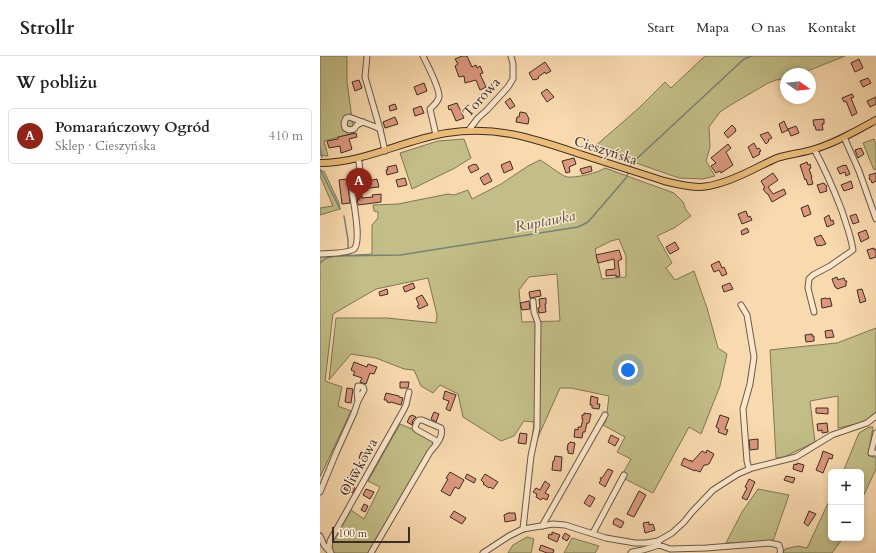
<!DOCTYPE html>
<html lang="pl">
<meta charset="utf-8">
<style>
:root{--surface:#fff;--page:#f2f2f2;--text:#222;--muted:#767676;--line:#e0e0e0;--accent:#8f2418}
body{margin:0;font-family:Cardo,serif;background:var(--page);color:var(--text)}
.controls{position:absolute;right:12px;bottom:12px;display:grid;overflow:hidden;border-radius:6px;box-shadow:0 2px 6px #0003}
.controls button{width:36px;height:36px;display:grid;place-items:center;padding:0;border:0;border-bottom:1px solid var(--line);background:var(--surface);color:var(--text);font:20px sans-serif}
.compass{position:absolute;left:460px;top:12px;width:36px;height:36px;border-radius:50%;background:var(--surface);box-shadow:0 2px 6px #0003;rotate:105deg}
.scale{position:absolute;left:12px;bottom:10px;width:78px;box-sizing:border-box;padding-left:4px;border:2px solid #3b2d25;border-top:0;font-size:11px;line-height:14px;white-space:nowrap;color:#3b2d25;-webkit-text-stroke:3px #fbe7cb;paint-order:stroke}
.you{position:absolute;left:308px;top:314px;width:14px;height:14px;margin:-10px;border:3px solid #fff;border-radius:50%;background:#1a73e8;box-shadow:0 0 0 6px #1a73e833}
.badge{display:grid;place-items:center;width:26px;height:26px;border-radius:50%;background:var(--accent);color:#fff;font-size:13px;font-weight:700}
.pin{position:absolute;translate:-50% -33px;filter:drop-shadow(0 1px 2px #0008)}
.pin::after{content:'';position:absolute;top:21px;width:14px;height:12px;background:inherit;clip-path:polygon(0 0,100% 0,50% 100%)}
.list{margin:0;padding:0;list-style:none}
h2{display:flex;justify-content:space-between;align-items:center;height:52px;margin:0;padding:0 16px;font-size:17px}
h2 small{font-size:13px;font-weight:400;color:var(--muted)}
.list li{display:grid;grid-template-columns:26px 1fr auto;gap:12px;align-items:center;box-sizing:border-box;height:56px;margin:0 8px 8px;padding:0 8px;border:1px solid var(--line);border-radius:6px}
.list b{display:block;font-size:15px;white-space:nowrap}
.list p{margin:0;font-size:13px;white-space:nowrap;color:var(--muted)}
.list em{font-size:13px;font-style:normal;color:var(--muted)}
.map{position:relative;flex:none;width:556px;height:497px;overflow:hidden}
header{display:flex;align-items:center;gap:24px;box-sizing:border-box;height:56px;padding:0 20px;background:var(--surface);border-bottom:1px solid var(--line)}
header strong{font-size:19px}
nav{display:flex;gap:22px;margin-inline-start:auto;font-size:14px}
main{display:flex}
aside{flex:1;background:var(--surface)}
.map>svg:first-child{display:block}
.green{fill:#c3be87;stroke:#7f7656;fill-rule:evenodd}
.lines{fill:none;stroke-linecap:round;stroke-linejoin:round}
.stream{stroke:#768277;stroke-width:1.5}
.building{fill:#dd987e;stroke:#3b2d25}
.minor-casing{stroke:#6a5848;stroke-width:7}
.major-casing{stroke:#3b2d25;stroke-width:8}
.minor{stroke:#fbe7cb;stroke-width:5}
.major{stroke:#ecbd78;stroke-width:6}
.labels{text-anchor:middle;stroke-width:3;stroke-linejoin:round;paint-order:stroke}
.street-label{font-size:14px;fill:#3b2d25;stroke:#fbe7cb}
.water-label{font-size:15px;font-style:italic;fill:#545047;stroke:#fbe7cb}
</style>
<header>
<strong>Strollr</strong>
<nav><a>Start</a><a>Mapa</a><a>O nas</a><a>Kontakt</a></nav>
</header>
<main>
<aside>
<h2>W pobliżu<small></small></h2>
<ul class="list">
<li><span class="badge">A</span><div><b>Pomarańczowy Ogród</b><p>Sklep · Cieszyńska</p></div><em>410 m</em></li>
</ul>
</aside>
<div class="map">
<svg width="556" height="497" viewBox="0 0 556 497">
<rect width="100%" height="100%" fill="#f9daaf"/>
<filter id="stains"><feTurbulence type="fractalNoise" baseFrequency=".005" numOctaves="4"/><feColorMatrix values="0 0 0 0 .2 0 0 0 0 .09 0 0 0 0 .02 0 0 0 .5 -.17"/></filter>
<radialGradient id="worn" r=".72"><stop offset=".6" stop-color="#630" stop-opacity="0"/><stop offset="1" stop-color="#630" stop-opacity=".3"/></radialGradient>
<g class="green">
<path d="M0,0H27V26L34,77L4,85L8,100L0,99Z"/>
<path d="M385,0H525L480,18H466V23L456,24L448,27L409,50L400,56L389,71L390,91L386,105L395,120L383,123L359,122L273,92L319,52L345,26L351,32Z"/>
<path d="M144,83L151,102L135,112L92,133L80,97L118,85Z"/>
<path d="M554,83L556,89V113L554,114L543,87Z"/>
<path d="M220,104C226,107 242,120 247,121C256,122 278,117 285,112L354,137L363,146L366,154L371,160L354,172L337,180L352,207L346,212L355,224L374,215L387,252L398,292L407,298L400,330L381,378L369,371L333,437L301,421L311,403L297,396L305,381L283,369L286,365L289,340L251,332H240L215,388L211,393L214,366L204,365L194,380L181,385L143,361L138,338L120,329L113,337L101,330L94,314L84,313L56,302L31,298L9,324L16,262H67L116,267L117,259L108,222L56,233L13,258L5,325L22,331L18,350L31,355L0,421V201L52,198V169L58,162V156L54,155L53,149L78,148L128,138L134,139L148,134L152,143L181,128L208,110ZM299,183L306,200V221L282,223L275,193L291,185ZM237,218L240,265L202,266L199,234L209,221Z"/>
<path d="M0,115H4L19,147L20,153L0,159V152L13,150L0,120Z"/>
<path d="M556,272V356L545,366L518,372V340L490,345L495,386L464,401L456,402L450,294L468,292L517,287Z"/>
<path d="M80,368L113,382V390L48,497H15L13,495L11,488L31,454L44,463L60,431L48,425Z"/>
<path d="M549,371H553L548,399L556,402V413L541,445V416H523L539,377Z"/>
<path d="M438,433L469,439L453,485L406,487L422,456Z"/>
<path d="M511,441V482H523L512,497H463L465,493L478,490L487,492Z"/>
<path d="M207,481L214,483L211,497H188L193,489Z"/>
<path d="M252,482L279,490L275,497H244Z"/>
</g>
<g class="lines">
<g class="stream">
<path d="M0,91L2,101"/>
<path d="M310,112L311,108L424,3L432,0"/>
<path d="M0,113L20,153"/>
<path d="M24,160L28,184V192"/>
<path d="M0,207L6,202L16,200L81,199L99,196L258,171L268,166L306,122L309,115"/>
</g>
</g>
<g class="building">
<path d="M142,0H147L152,11L156,9L157,12L160,10L163,17L160,18L166,31L160,34L156,24L145,27L144,20L139,21L135,10L138,8L135,3Z"/>
<path d="M539,3L543,12L535,16L531,7Z"/>
<path d="M225,6L231,15L226,18L225,16L218,21L219,22L215,24V23L213,24L209,17Z"/>
<path d="M548,22L551,27L543,31L540,25Z"/>
<path d="M39,24L42,32L35,35L32,26Z"/>
<path d="M104,27L107,35L97,39L94,31Z"/>
<path d="M227,33L234,41L227,46L221,37Z"/>
<path d="M532,38L534,41L531,42L537,57L532,60L526,45L524,46L522,42Z"/>
<path d="M556,41V48L550,51L547,45Z"/>
<path d="M190,42L195,50L190,53L185,46Z"/>
<path d="M137,47L144,62L136,65L131,53L129,54L128,50Z"/>
<path d="M75,48L77,53L70,55L69,50Z"/>
<path d="M101,50L104,57L95,60L93,53Z"/>
<path d="M200,56L206,57L209,63L208,68L196,66L197,61H199Z"/>
<path d="M75,61L78,68L65,72L63,66Z"/>
<path d="M504,63V68H502L503,74H496L495,70H494L493,64Z"/>
<path d="M464,65L468,74L462,77L459,68Z"/>
<path d="M412,69L415,72L416,75L408,82L404,77Z"/>
<path d="M476,70L479,77L471,80L468,73Z"/>
<path d="M448,76L452,82L448,84L449,85L446,88L440,79Z"/>
<path d="M36,77L37,81L29,83L32,93L30,94L21,97L20,90L9,92L7,85L18,83V81Z"/>
<path d="M434,87L437,93L439,92L441,95L439,96L440,98L433,102L428,91Z"/>
<path d="M408,88L411,92L406,96L413,109L401,117L400,115L396,117L391,110L396,107L391,102Z"/>
<path d="M541,92L544,98L538,102L535,94Z"/>
<path d="M254,102L256,108L249,111L250,116L246,117L242,105Z"/>
<path d="M190,105L193,113L184,117L181,109Z"/>
<path d="M487,106L488,109L490,108L491,112L489,113L492,121H491L493,128L488,129L486,123L485,124L480,109Z"/>
<path d="M154,108L155,109L156,108L159,113L151,117L148,111Z"/>
<path d="M76,109L78,116L67,119L66,114H68L67,111Z"/>
<path d="M524,109V110L526,109L530,118L526,120L525,116L520,118L517,112Z"/>
<path d="M271,110L272,115L262,118L260,113Z"/>
<path d="M168,117L172,125L164,129L160,122Z"/>
<path d="M453,117L458,124L448,131L453,138L464,133L466,138L452,146L448,138H447L443,133L445,132L441,125Z"/>
<path d="M556,117V125L552,127L551,124L549,123L550,121L549,119Z"/>
<path d="M85,122L87,129L78,131L76,124Z"/>
<path d="M27,123L30,147L22,148L19,124Z"/>
<path d="M57,123L59,131L49,132L48,125Z"/>
<path d="M531,125L533,132L524,135L521,129Z"/>
<path d="M504,127L505,129L507,130L506,132L507,135L500,137L497,129Z"/>
<path d="M61,138V146L38,149L37,141L42,140V142L53,141L52,139Z"/>
<path d="M488,149L491,158L484,161L481,152Z"/>
<path d="M426,155L428,161L430,160L432,164L422,168L418,158Z"/>
<path d="M536,158L539,166L533,168L530,160Z"/>
<path d="M509,159L511,165L513,164L514,168L507,171L504,162Z"/>
<path d="M427,172L429,176L422,179L421,175Z"/>
<path d="M546,174L549,182L541,186L538,177Z"/>
<path d="M501,179L506,188L500,190V189L497,190L494,182Z"/>
<path d="M355,186L359,193L350,198L346,191Z"/>
<path d="M554,192V194L556,193V201L550,203L547,194Z"/>
<path d="M299,194L302,203L298,205L300,220L296,221V219L286,220V214L295,213L294,203L278,207L276,199Z"/>
<path d="M399,205L402,212L404,211L407,218L402,220L399,214L394,216L391,209Z"/>
<path d="M517,221L518,224L524,222L525,225H527L526,227V230L517,233L516,231H515L512,223Z"/>
<path d="M93,227L95,232L85,236L83,231Z"/>
<path d="M410,227L413,233L404,236L402,230Z"/>
<path d="M67,233L68,238L60,240L59,236Z"/>
<path d="M542,233L546,245L540,247L537,234Z"/>
<path d="M220,234L221,240L210,242L209,236Z"/>
<path d="M102,239L108,249L99,253L97,250L99,249L96,242Z"/>
<path d="M226,242V248H225L226,256L219,257L218,252L220,251L219,243Z"/>
<path d="M506,242L507,243L510,242L512,250L502,252L501,243Z"/>
<path d="M209,245L210,253L202,254L200,247Z"/>
<path d="M512,274L514,281L506,282L505,275Z"/>
<path d="M492,278V280H494V285L486,286L485,279Z"/>
<path d="M34,306L47,311L48,308L57,311L54,318L50,317L46,328L40,326L42,322L33,319L35,316L31,314Z"/>
<path d="M80,326H89L88,332H80Z"/>
<path d="M27,332L33,333L31,347L25,346Z"/>
<path d="M125,335L136,339L130,355L126,353L129,345L123,343Z"/>
<path d="M66,337L79,340V341L83,342L81,349L71,346L70,347L67,346V344H64Z"/>
<path d="M271,340L278,342L277,348H280L279,353L272,352V349H270Z"/>
<path d="M496,352H508V358L496,357Z"/>
<path d="M114,356L119,358L116,366L111,363Z"/>
<path d="M264,357L271,358L269,367H267L265,376H263L262,382L254,381L255,373L258,374V371H261L263,363H262V359H264Z"/>
<path d="M92,359L96,361L93,364L92,369L87,366L90,360H91Z"/>
<path d="M400,359L409,362L405,373L408,374L406,379L398,376L399,373L396,371Z"/>
<path d="M507,367L508,376L502,377V374L498,375L497,368Z"/>
<path d="M200,377L207,378L206,388L198,387Z"/>
<path d="M291,379L299,383L295,390L288,386Z"/>
<path d="M438,383V393L430,394L429,384Z"/>
<path d="M250,386L255,387L253,398L248,397V394H247L248,388Z"/>
<path d="M387,394L394,398L389,408H388L387,409H384L380,416L375,414V415L361,409L364,402L370,405L371,404L372,406L382,395L386,397Z"/>
<path d="M503,395L513,399L512,403L509,402L503,417L496,414L501,402Z"/>
<path d="M41,396L48,398L45,405L39,402Z"/>
<path d="M235,400L242,401L241,415L232,414L233,405H234Z"/>
<path d="M477,407L484,409L482,416L473,413L474,408L477,409Z"/>
<path d="M33,413L40,417L37,423L36,422L32,430L35,432L33,437L24,433Z"/>
<path d="M288,413L293,415L285,431L279,427L281,424L280,422H282Z"/>
<path d="M130,416L144,424L139,433L135,431L130,440L121,435L128,423L126,422Z"/>
<path d="M147,418L156,423L154,427L145,422Z"/>
<path d="M165,418L178,426L173,433L170,431L169,432L163,428L164,427L161,424Z"/>
<path d="M466,420L475,422L473,427L464,424Z"/>
<path d="M429,423L435,426L427,444L422,442L427,432L425,431Z"/>
<path d="M225,425L230,429L225,437L229,439L227,444L223,442L221,444L216,441L217,438L213,436L216,432L220,434Z"/>
<path d="M46,433L54,436L50,443L43,439Z"/>
<path d="M319,435L326,439L314,461L307,458Z"/>
<path d="M269,439L275,442L270,451L264,447Z"/>
<path d="M44,448L48,450L45,456L41,454Z"/>
<path d="M134,455L146,462L142,468L130,461Z"/>
<path d="M489,455L496,458L488,470L484,467Z"/>
<path d="M188,457H195L196,464L185,466L184,459Z"/>
<path d="M296,462L304,466L301,472L293,468L294,464Z"/>
<path d="M329,466V469L333,468L335,474L325,477L323,467Z"/>
<path d="M232,476L240,479L237,486L228,482L229,478L232,479Z"/>
<path d="M245,477L250,480L247,485L242,482Z"/>
<path d="M221,489L234,494L233,497H227L219,494Z"/>
</g>
<g class="lines">
<g class="minor-casing">
<g id="minor">
<path d="M47,0L45,21L60,73"/>
<path d="M103,0C107,8 120,33 119,41C118,46 113,50 110,53L116,79"/>
<path d="M43,66L37,69L34,73L29,74L25,72L24,67L26,62L29,61L56,71L60,73L65,95"/>
<path d="M148,75L158,62L167,54L188,31L193,23V8L191,0"/>
<path d="M524,81L539,115L556,163"/>
<path d="M494,93C505,113 514,134 522,155C526,168 531,180 533,194L510,210L493,219L489,223L488,232L494,256"/>
<path d="M0,198C9,197 27,198 34,193C42,185 33,145 32,135L41,125L39,106L38,103"/>
<path d="M421,249L427,259L434,301L430,328L423,353L427,405L429,413"/>
<path d="M556,377L551,397H556"/>
<path d="M0,436L16,397L34,357L38,345L44,334L43,331L38,330L37,335L38,345"/>
<path d="M222,470L285,359"/>
<path d="M203,473L211,400L217,372L218,267L214,256L213,245"/>
<path d="M273,477L304,419"/>
<path d="M0,480L4,489L10,496"/>
<path d="M338,485L339,489L350,493L386,492L449,487L459,489C460,492 461,494 460,497"/>
<path d="M11,497L9,492L10,485L83,355L86,349L89,336"/>
<path d="M51,497L110,396C115,390 124,381 121,372L102,364H99L97,366L95,372L97,374L115,384L116,388"/>
<path d="M163,497L189,480L203,473L233,468L245,469L286,482L315,487H326L338,485L352,477L364,466L372,456L393,434L418,418L432,412L476,401L512,379L547,367L556,360"/>
<path d="M311,497L312,496L323,494L339,489"/>
</g>
</g>
<g class="major-casing">
<path id="major" d="M0,107C44,107 83,84 127,77C178,69 215,83 263,99C290,108 317,116 344,125C356,128 368,131 380,131C398,130 416,122 432,114C440,110 448,106 457,102C469,98 483,97 495,93C517,86 536,75 556,64"/>
</g>
<use href="#minor" class="minor"/>
<use href="#major" class="major"/>
</g>
<g class="labels">
<g class="street-label">
<text transform="translate(161 41) rotate(-48)" y="5">Torowa</text>
<text transform="translate(286 94) rotate(18)" y="5">Cieszyńska</text>
<text transform="translate(38 411) rotate(-61)" y="5">Oliwkowa</text>
</g>
<g class="water-label">
<text transform="translate(225 165) rotate(-11)" y="5">Ruptawka</text>
</g>
</g>
<rect width="100%" height="100%" filter="url(#stains)"/>
<rect width="100%" height="100%" fill="url(#worn)"/>
</svg>
<div class="controls">
<button>+</button>
<button>−</button>
</div>
<svg class="compass" viewBox="-18 -18 36 36"><path d="M0-13l5 13h-10z" fill="#e53935"/><path d="M0 13l5-13h-10z" fill="#767676"/></svg>
<div class="scale">100 m</div>
<div class="you"></div>
<div class="pin badge" style="left:39px;top:145px">A</div>
</div>
</main>
